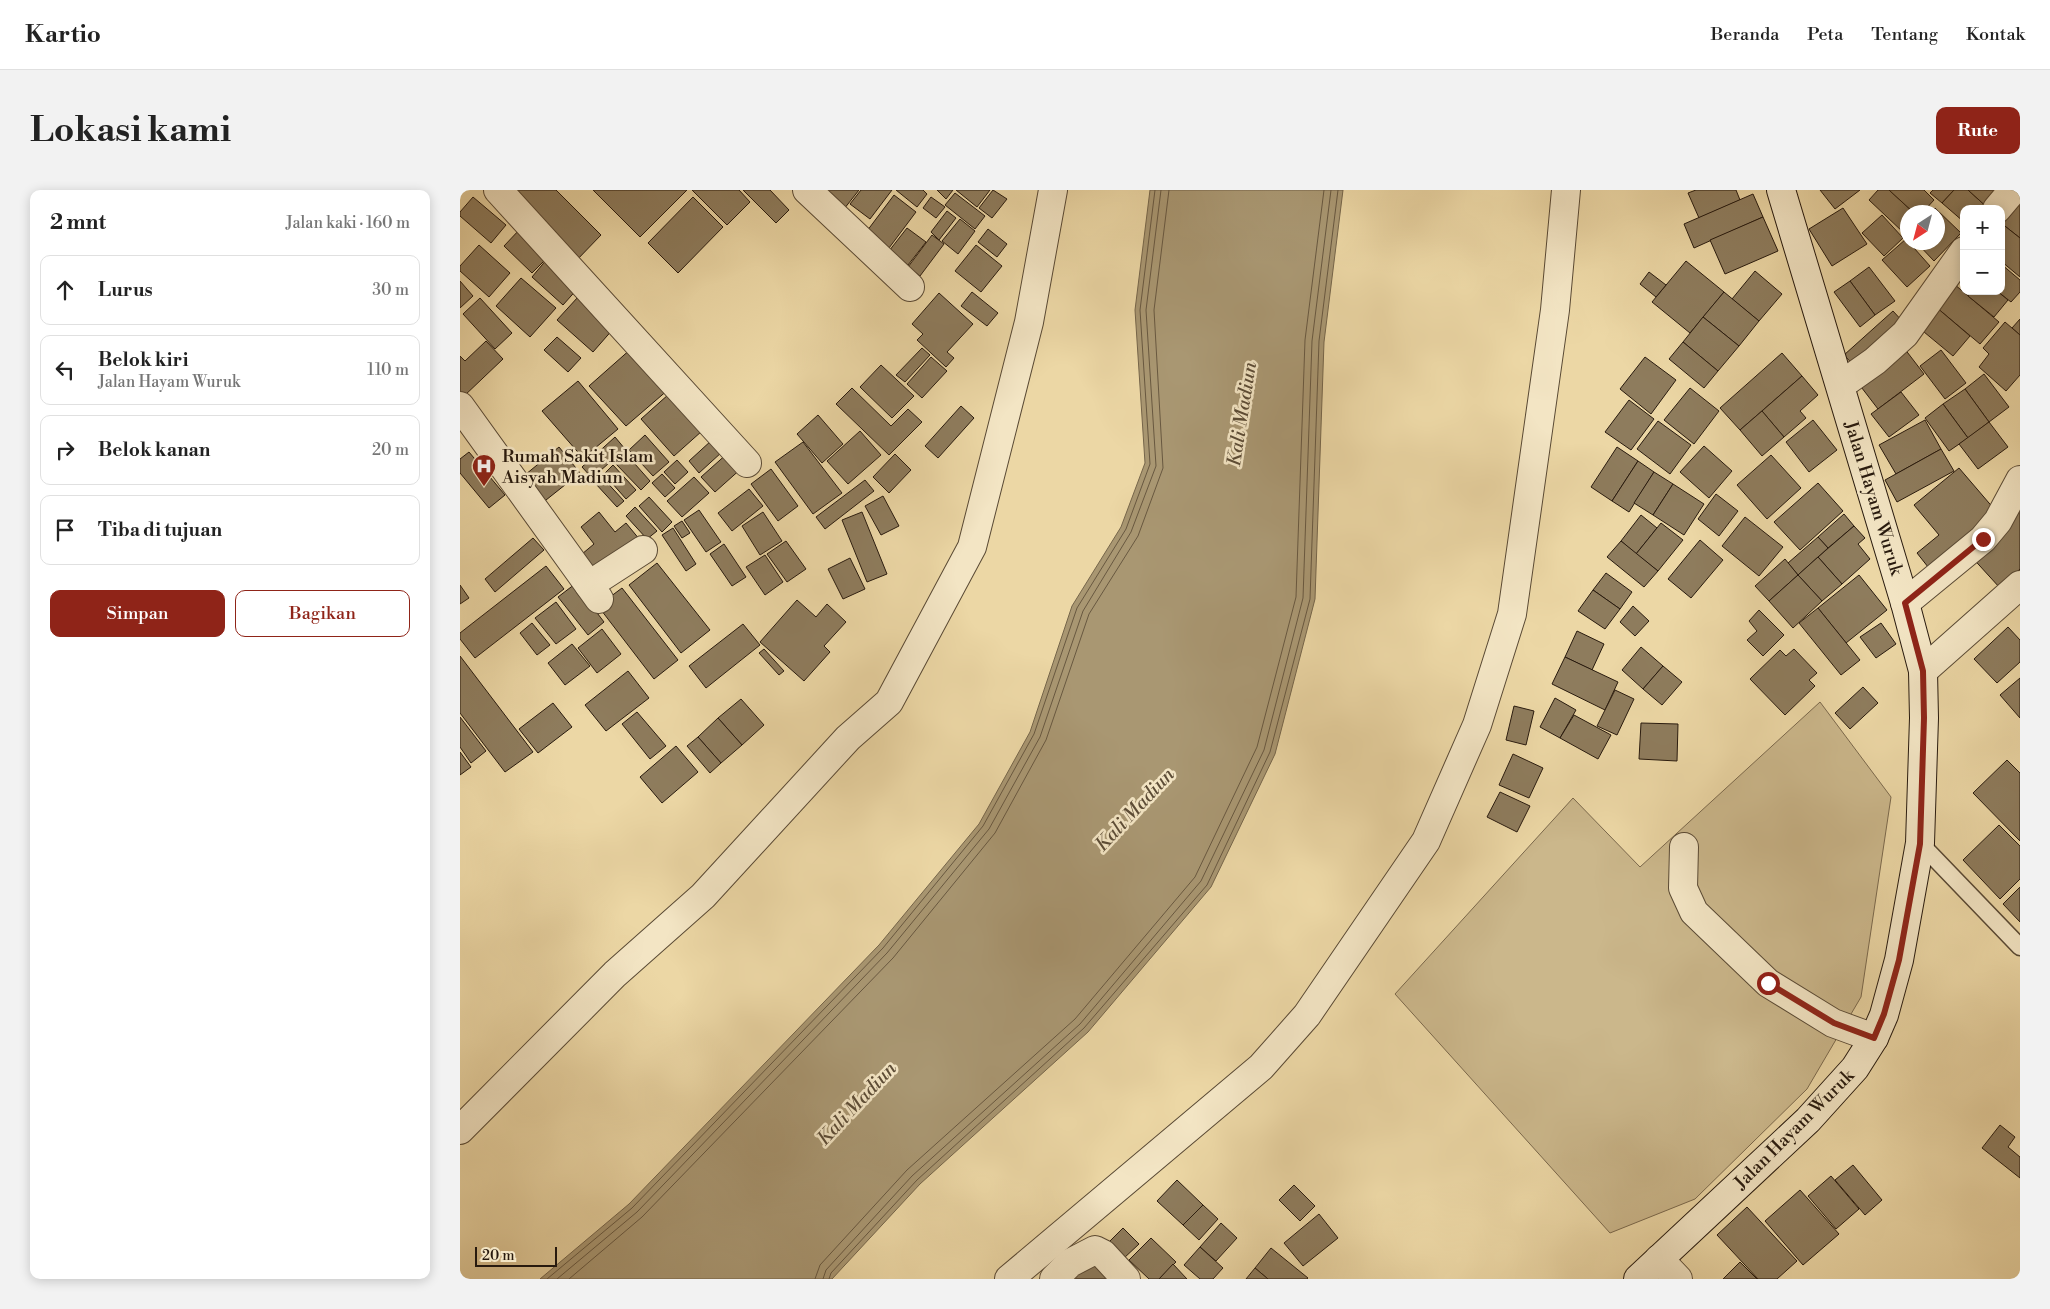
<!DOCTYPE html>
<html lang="id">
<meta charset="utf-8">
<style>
:root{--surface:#fff;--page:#f2f2f2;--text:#222;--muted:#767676;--line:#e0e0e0;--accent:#8f2418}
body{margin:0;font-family:"Libre Bodoni",serif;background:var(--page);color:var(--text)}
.controls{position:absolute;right:15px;top:15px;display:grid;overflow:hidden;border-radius:10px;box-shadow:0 2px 12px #0003}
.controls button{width:45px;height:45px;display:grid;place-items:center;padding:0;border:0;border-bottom:1px solid var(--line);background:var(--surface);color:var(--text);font:25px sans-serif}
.compass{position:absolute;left:1440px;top:15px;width:45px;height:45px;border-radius:50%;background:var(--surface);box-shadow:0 2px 12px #0003;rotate:216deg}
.scale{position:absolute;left:15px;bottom:12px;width:82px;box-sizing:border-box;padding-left:5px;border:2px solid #281a0e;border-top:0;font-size:14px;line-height:18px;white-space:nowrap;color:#281a0e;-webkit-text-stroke:4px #f3e5c4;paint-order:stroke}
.stop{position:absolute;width:15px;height:15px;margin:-11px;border:4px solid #8f2418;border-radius:50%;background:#fff}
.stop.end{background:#8f2418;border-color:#fff;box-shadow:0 1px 5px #0008}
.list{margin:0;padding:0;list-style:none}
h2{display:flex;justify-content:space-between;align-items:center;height:65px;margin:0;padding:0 20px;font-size:21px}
h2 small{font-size:16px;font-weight:400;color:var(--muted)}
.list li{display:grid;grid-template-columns:32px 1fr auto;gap:15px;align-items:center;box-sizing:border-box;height:70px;margin:0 10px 10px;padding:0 10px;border:1px solid var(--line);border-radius:10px}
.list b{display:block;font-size:19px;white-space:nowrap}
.list p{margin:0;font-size:16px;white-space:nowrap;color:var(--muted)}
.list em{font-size:16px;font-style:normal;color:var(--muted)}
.actions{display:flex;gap:10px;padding:15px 20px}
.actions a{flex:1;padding:11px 0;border:1px solid var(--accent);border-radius:10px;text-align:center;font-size:18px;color:var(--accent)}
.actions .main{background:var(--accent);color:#fff}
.icon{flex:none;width:28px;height:28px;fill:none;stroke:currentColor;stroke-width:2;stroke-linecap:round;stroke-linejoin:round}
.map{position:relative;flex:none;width:1560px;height:1089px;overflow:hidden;border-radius:10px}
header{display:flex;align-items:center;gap:30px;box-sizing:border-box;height:70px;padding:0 25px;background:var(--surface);border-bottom:1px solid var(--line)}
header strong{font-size:24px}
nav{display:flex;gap:28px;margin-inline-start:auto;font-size:18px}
.intro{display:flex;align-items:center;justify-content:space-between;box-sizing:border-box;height:120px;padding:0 30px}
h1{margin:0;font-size:35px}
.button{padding:12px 22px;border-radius:10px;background:var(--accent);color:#fff;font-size:18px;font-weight:700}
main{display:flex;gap:30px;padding:0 30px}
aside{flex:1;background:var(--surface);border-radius:10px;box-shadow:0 2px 12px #0003}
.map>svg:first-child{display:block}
.green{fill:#cbb78b;stroke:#7a684c}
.water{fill:#a99772;stroke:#75654a}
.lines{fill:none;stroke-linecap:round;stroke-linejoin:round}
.shore{stroke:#685840;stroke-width:1}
.building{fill:#8e7c5d;stroke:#281a0e}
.lane-casing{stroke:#594934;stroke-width:19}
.street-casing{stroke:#594934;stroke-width:30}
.secondary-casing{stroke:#281a0e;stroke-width:30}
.lane{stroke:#f3e5c4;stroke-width:16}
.street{stroke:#f3e5c4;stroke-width:28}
.secondary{stroke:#f3e5c4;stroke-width:28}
.route{stroke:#8f2418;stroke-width:6}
.labels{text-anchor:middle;stroke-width:5;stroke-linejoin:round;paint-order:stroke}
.poi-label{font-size:18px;fill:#281a0e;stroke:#f3e5c4;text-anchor:start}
.street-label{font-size:18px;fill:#281a0e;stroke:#f3e5c4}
.water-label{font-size:19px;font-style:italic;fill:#5c4c36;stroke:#f3e5c4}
</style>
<header>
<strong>Kartio</strong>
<nav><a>Beranda</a><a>Peta</a><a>Tentang</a><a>Kontak</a></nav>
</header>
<div class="intro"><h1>Lokasi kami</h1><a class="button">Rute</a></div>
<main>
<aside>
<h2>2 mnt<small>Jalan kaki · 160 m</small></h2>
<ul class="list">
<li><svg class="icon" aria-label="ahead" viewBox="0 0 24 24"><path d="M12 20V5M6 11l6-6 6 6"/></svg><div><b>Lurus</b></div><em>30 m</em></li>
<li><svg class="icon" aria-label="left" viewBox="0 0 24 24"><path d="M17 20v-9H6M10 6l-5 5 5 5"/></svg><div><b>Belok kiri</b><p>Jalan Hayam Wuruk</p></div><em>110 m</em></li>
<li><svg class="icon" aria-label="right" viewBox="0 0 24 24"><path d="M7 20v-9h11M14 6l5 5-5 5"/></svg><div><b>Belok kanan</b></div><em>20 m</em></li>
<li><svg class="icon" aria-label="arrive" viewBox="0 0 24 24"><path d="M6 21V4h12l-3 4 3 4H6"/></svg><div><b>Tiba di tujuan</b></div></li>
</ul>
<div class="actions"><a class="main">Simpan</a><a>Bagikan</a></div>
</aside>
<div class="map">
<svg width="1560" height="1089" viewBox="0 0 1560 1089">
<rect width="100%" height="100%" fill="#ecd7a5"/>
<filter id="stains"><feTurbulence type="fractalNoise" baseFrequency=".004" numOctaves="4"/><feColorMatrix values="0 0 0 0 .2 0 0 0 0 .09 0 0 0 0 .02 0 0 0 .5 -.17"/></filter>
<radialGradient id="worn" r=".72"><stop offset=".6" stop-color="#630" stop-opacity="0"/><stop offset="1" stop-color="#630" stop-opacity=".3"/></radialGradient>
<path class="green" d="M1360,512L1431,607L1401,807L1347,899L1235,1009L1150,1043L935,804L1113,608L1180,677Z"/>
<path class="water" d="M690,0H883L864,152L855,409L815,564L751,697L628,842L460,994L372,1089H80L169,1014L419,755L519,634L570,542L612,416L661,337L685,273L675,120Z"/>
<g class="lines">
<g class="shore">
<path d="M87,1089L172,1018L423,758L523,636L574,544L617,418L666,339L690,274L680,120L695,0"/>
<path d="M97,1089L177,1022L427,763L529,639L580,547L623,421L671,342L696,276L686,120L701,0"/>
<path d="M109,1089L182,1027L433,768L535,643L586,550L629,424L678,346L703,278L694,120L709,0"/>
<path d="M355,1089L360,1075L447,980L615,829L735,687L797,557L836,407L845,150L864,0"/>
<path d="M363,1089L366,1080L452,986L620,834L741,691L804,560L843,408L852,151L871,0"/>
<path d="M369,1089L371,1083L457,990L624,838L747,695L810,562L850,409L859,151L878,0"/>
</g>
</g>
<g class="building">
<path d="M56,0H96L141,45L114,73Z"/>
<path d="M133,0H227L180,47Z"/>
<path d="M232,0H279L290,12L267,35Z"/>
<path d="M283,0H310L329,20L316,33Z"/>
<path d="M360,0H399L384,19Z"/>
<path d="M401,0H432L410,29L390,14Z"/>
<path d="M436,0H463L467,4L457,17Z"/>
<path d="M477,0H493L486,9Z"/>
<path d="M496,0H530L517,17Z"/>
<path d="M533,0L547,9L532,28L519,18Z"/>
<path d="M1236,0H1276L1280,10L1239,28L1228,3Z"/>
<path d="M1360,0H1400L1375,19Z"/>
<path d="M1418,0H1429L1453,22H1448V39L1444,43L1409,10Z"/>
<path d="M1429,0H1464L1474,10L1463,22H1453Z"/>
<path d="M1473,0H1494L1482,13L1470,3Z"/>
<path d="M1494,0H1508L1529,19H1504V32L1482,13Z"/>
<path d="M1508,0H1547L1529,19Z"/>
<path d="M495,3L525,26L515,39L485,15Z"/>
<path d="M1293,4L1303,27L1234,58L1224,34Z"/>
<path d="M434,5L456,22L429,58L407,41Z"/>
<path d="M13,7L46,35L31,53L0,26V22Z"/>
<path d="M233,7L263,37L218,83L188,53Z"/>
<path d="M471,7L485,17L476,28L463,18Z"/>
<path d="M1560,12V48L1541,33V19Z"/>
<path d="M1383,18L1407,54L1372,76L1349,39Z"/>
<path d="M1475,18L1501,43L1474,71L1456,52H1478V22H1471Z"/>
<path d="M487,21L496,28L479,50L471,42Z"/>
<path d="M1422,25L1443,48L1424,66L1402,43Z"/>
<path d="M1303,27L1318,61L1265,84L1250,50Z"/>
<path d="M500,29L515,41L498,64L482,51Z"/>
<path d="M1541,33L1560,48V87L1541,71Z"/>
<path d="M61,38L89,66L72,83L44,56Z"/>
<path d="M447,38L466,52L448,75L429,61Z"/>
<path d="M528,39L547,54L537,67L518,52Z"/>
<path d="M472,45L484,54L460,86L448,77Z"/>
<path d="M1446,49L1470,76L1447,97L1422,70Z"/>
<path d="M19,55L50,83L29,107L0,81V76Z"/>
<path d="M516,55L542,76L521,102L495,81Z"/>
<path d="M87,69L119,97L103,115L72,87Z"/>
<path d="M1226,71L1264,102L1230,143L1192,112Z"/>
<path d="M1541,74L1560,90V102L1551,112L1537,101H1541Z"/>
<path d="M1409,77L1435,111L1415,125L1390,91Z"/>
<path d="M1295,81L1322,104L1299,131L1272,109Z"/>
<path d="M1189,82L1206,95L1196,107L1180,94Z"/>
<path d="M61,88L96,118L70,147L36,116Z"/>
<path d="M0,91L13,106L0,118Z"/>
<path d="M1390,91L1415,125L1400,137L1374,102Z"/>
<path d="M1494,94L1539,132L1520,154L1476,117Z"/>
<path d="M1512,101H1537L1548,110L1534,127L1508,106Z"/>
<path d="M512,102L538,123L527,136L501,116Z"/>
<path d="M1264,102L1299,131L1279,156L1243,127Z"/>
<path d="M479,103L513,134L487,162L494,168L486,177L457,150L463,144L452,134Z"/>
<path d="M118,107L154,138L133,162L97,130Z"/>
<path d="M20,108L52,143L35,159L3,124Z"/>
<path d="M1476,117L1510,146L1493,166L1458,137Z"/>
<path d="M1433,121L1444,133L1399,181L1384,165Z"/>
<path d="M1243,127L1279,156L1258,181L1223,152Z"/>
<path d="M1560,129V145L1552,138Z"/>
<path d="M1545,132L1560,145V185L1546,201L1519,177L1529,164L1523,158Z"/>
<path d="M97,147L121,168L108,182L84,160Z"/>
<path d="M26,151L43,169L3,207L0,204V166L5,171Z"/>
<path d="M1223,152L1258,181L1244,198L1209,169Z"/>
<path d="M1441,154L1464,184L1418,219L1395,189Z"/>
<path d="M172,158L209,199L166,236L129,196Z"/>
<path d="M462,158L470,165L445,192L436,185Z"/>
<path d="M1481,160L1506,193L1485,209L1460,176Z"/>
<path d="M1322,163L1342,186L1280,240L1260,218Z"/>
<path d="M471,167L487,181L462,208L447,194Z"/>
<path d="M1185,167L1216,190L1191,224L1160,199Z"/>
<path d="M421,175L454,206L432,228L400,197Z"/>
<path d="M1524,184L1549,217L1529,232L1505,199Z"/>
<path d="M1342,186L1358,205L1340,221L1346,228L1324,247L1302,221Z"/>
<path d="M118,191L158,239L123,268L82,221Z"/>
<path d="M392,198L431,236L448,219L462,232L429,265L376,214Z"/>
<path d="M1230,198L1259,221L1234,254L1204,230Z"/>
<path d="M1505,199L1529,232L1508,248L1483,214Z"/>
<path d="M1441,202L1459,225L1429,247L1411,224Z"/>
<path d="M209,204L242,241L214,266L181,229Z"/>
<path d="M1169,210L1194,229L1171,260L1145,242Z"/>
<path d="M1483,214L1508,248L1489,261L1465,228Z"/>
<path d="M501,216L514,228L478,268L465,256Z"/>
<path d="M1302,221L1324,247L1302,266L1280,240Z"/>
<path d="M358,225L383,254L362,273L337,244Z"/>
<path d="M1353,230L1377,260L1349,282L1326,252Z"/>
<path d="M1465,230L1481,259L1436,284L1419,255Z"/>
<path d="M1198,231L1231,255L1210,284L1177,259Z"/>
<path d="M1529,232L1548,257L1518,279L1499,254Z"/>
<path d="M400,241L421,265L388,294L367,271Z"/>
<path d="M185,245L209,272L193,286L169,260Z"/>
<path d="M155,247L165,259L132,288L122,277Z"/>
<path d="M252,250L262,262L239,283L229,271Z"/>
<path d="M343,252L382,303L353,324L315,272Z"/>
<path d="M1244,256L1272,281L1249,308L1220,282Z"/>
<path d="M99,257L120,283L81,314L60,289Z"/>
<path d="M1157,257L1178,271L1152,311L1131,297Z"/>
<path d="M1481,259L1494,281L1437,312L1425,290Z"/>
<path d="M9,262L45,305L29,318L0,283V269Z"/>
<path d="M269,262L283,277L255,302L241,287Z"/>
<path d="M435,264L451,280L429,303L413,287Z"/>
<path d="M167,265L190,291L181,300L156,274Z"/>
<path d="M1311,265L1341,298L1307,329L1277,295Z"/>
<path d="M217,270L228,282L215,294L204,282Z"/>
<path d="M1178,271L1194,282L1169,322L1152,311Z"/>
<path d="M153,275L176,300L166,309L144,284Z"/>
<path d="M1499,278L1535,320L1472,382L1457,363L1479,345L1454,315Z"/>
<path d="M311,279L338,316L318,331L291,294Z"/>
<path d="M1194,282L1213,294L1193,325L1174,313Z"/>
<path d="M202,284L215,298L205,307L192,293Z"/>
<path d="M142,287L164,311L157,317L135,293Z"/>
<path d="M234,287L249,303L222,327L207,311Z"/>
<path d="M405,290L414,301L365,339L356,327Z"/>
<path d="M1358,293L1383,321L1340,360L1314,332Z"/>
<path d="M1213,294L1244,314L1224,345L1193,325Z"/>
<path d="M289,299L303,316L272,341L258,323Z"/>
<path d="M1256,304L1278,321L1259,346L1238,329Z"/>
<path d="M423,306L439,336L421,345L405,316Z"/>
<path d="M189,307L212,332L202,342L179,316Z"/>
<path d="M1560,316V379L1540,398L1509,364Z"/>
<path d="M175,317L197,341L187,349L166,326Z"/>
<path d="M239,320L261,352L246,362L224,330Z"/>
<path d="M139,322L155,342L166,333L180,350L133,388L116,369L134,354L121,337Z"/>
<path d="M303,322L322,351L300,365L282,336Z"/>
<path d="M402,322L427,384L407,392L382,330Z"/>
<path d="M1384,324L1394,336L1368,358L1358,347Z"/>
<path d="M1181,325L1197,338L1176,364L1161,351Z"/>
<path d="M1285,327L1323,357L1299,386L1262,356Z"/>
<path d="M222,331L230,343L222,348L214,336Z"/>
<path d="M1201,333L1223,350L1198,381L1176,364Z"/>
<path d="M1394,336L1405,348L1398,354L1410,369L1382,394L1358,367Z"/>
<path d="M213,338L236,374L226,381L202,345Z"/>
<path d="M1358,347L1368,358L1338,385L1328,373Z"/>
<path d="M73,348L84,360L35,402L25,389Z"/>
<path d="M1240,350L1263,370L1231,408L1208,389Z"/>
<path d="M326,351L346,379L327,392L307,364Z"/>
<path d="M1161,351L1198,381L1184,397L1147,367Z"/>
<path d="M264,354L286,387L272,396L250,364Z"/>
<path d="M305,365L323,392L305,405L286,377Z"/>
<path d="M1358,367L1382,394L1362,411L1338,385Z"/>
<path d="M390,368L405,399L383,409L368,379Z"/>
<path d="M1325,369L1338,385L1309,411L1295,396Z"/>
<path d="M197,373L250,440L221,463L169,395Z"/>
<path d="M86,376L104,399L15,468L0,449V443Z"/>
<path d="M1146,383L1172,402L1160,419L1133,400Z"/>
<path d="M1338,385L1362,411L1333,438L1309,411Z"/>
<path d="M1399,385L1427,420L1386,453L1358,418Z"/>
<path d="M115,394L144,432L128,445L98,407Z"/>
<path d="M0,395L9,408L0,414Z"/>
<path d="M162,398L218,470L194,489L138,416Z"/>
<path d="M1133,400L1160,419L1145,439L1118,421Z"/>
<path d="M337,410L356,427L367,414L386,432L364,456L370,462L344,491L300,452Z"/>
<path d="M96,412L116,439L96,454L75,428Z"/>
<path d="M1173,416L1189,431L1175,446L1160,432Z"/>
<path d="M1358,418L1400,470L1381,485L1339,433Z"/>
<path d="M1299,420L1324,445L1303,466L1287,450L1297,441L1289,431Z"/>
<path d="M72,433L90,455L77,465L60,443Z"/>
<path d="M1421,433L1436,454L1416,468L1400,447Z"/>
<path d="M283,434L300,455L246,498L229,476Z"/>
<path d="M1548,437L1560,450V472L1537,493L1514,469Z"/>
<path d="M142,439L161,464L137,483L118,458Z"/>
<path d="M1117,441L1144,454L1132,480L1105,467Z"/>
<path d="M112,454L130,476L105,495L88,473Z"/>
<path d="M1181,457L1203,476L1183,499L1162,480Z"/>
<path d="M304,459L324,481L319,485L299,463Z"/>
<path d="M1334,459L1357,483L1349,490L1355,496L1325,525L1290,489L1320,460L1326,466Z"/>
<path d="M0,466L73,562L45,582L0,523Z"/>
<path d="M1105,467L1158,492L1145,520L1092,494Z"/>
<path d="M1203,476L1222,492L1202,515L1183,499Z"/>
<path d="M168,481L189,508L146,541L125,515Z"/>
<path d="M1560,488V528L1540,505Z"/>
<path d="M1403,497L1418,513L1390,539L1375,523Z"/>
<path d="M1155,500L1174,509L1157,545L1137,536Z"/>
<path d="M1095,508L1116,520L1100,548L1080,537Z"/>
<path d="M281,509L304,535L282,555L258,528Z"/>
<path d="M93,513L112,537L78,563L59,539Z"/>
<path d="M1054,516L1074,521L1066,555L1046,550Z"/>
<path d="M177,522L206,556L190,569L162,534Z"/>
<path d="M1114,525L1151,545L1138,569L1100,548Z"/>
<path d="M0,527L26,561L11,573L0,557Z"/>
<path d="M258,528L282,555L261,573L238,547Z"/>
<path d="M1181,533L1218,534L1217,571L1179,569Z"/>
<path d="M238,547L261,573L250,583L227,556Z"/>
<path d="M216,556L238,582L202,613L180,587Z"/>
<path d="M0,562L11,577L0,585Z"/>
<path d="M1053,564L1083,578L1069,608L1039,595Z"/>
<path d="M1547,570L1560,583V651L1513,603Z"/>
<path d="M1040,602L1070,616L1057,642L1027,627Z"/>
<path d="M1539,635L1560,656V689L1540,709L1503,670Z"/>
<path d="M1560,697V732L1543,714Z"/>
<path d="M1540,935L1555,947L1548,957L1560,967V988L1522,958Z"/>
<path d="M1393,975L1422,1010L1405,1025L1375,990Z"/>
<path d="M1371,986L1399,1019L1376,1039L1348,1006Z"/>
<path d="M717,990L743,1015L723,1035L697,1011Z"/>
<path d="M834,995L855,1016L840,1031L819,1010Z"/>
<path d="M1340,1000L1379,1044L1343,1075L1305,1031Z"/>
<path d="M743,1015L758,1029L739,1050L723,1035Z"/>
<path d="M1287,1017L1337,1071L1317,1089H1298L1257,1045Z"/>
<path d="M859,1024L878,1048L843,1076L824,1053Z"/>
<path d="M761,1033L777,1048L756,1071L740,1057Z"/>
<path d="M663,1038L679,1054L663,1069L648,1053Z"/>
<path d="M691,1048L716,1072L699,1089H689L669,1070Z"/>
<path d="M740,1057L763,1078L753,1089H740L724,1075Z"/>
<path d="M811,1058L848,1088L847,1089H808L795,1078Z"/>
<path d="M635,1067L653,1089H609Z"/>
<path d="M1280,1072L1297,1089H1263Z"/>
<path d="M713,1074L727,1089H699Z"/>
<path d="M795,1078L808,1089H786Z"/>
</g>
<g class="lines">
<g class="lane-casing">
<path id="lane" d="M1460,653L1560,757"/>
</g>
<g class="street-casing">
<g id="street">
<path d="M38,0L287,273"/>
<path d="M347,0L450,97"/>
<path d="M1537,19L1553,0"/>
<path d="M1381,195L1415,171L1445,144L1504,61"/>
<path d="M0,216L139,409"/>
<path d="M129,395L183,360"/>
<path d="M1445,413L1523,349L1538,331L1560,290"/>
<path d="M1463,481L1560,395"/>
<path d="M1224,657L1223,698L1234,722L1308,793L1373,833L1414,848"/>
<path d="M0,940L155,784L243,706L388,548L429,512L512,357L569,132L593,0"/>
<path d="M1199,1069L1218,1089"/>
<path d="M549,1089L801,877L847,825L966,651L1017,535L1052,424L1095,120L1106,0"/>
<path d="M594,1089L610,1073L635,1060L643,1064L666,1089"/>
</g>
</g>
<g class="secondary-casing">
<path id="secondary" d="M1178,1089L1348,930L1395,878L1414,848L1424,825L1439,770L1460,653L1464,528L1463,481L1445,413L1321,0"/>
</g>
<use href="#lane" class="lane"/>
<use href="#street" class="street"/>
<use href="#secondary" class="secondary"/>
</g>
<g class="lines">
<path class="route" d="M1308,793L1374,833L1414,848L1424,824L1439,770L1460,654L1464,528L1463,481L1445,413L1523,349"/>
</g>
<defs>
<g id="hospital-pin" transform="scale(1.25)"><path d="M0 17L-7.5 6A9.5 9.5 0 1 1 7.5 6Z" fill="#8f2418" stroke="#f3e5c4"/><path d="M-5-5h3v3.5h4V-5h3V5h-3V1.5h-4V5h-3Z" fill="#fff"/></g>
</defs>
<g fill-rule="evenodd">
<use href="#hospital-pin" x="24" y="276"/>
</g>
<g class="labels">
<g class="poi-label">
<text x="42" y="272">Rumah Sakit Islam<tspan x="42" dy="21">Aisyah Madiun</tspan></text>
</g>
<g class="street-label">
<text transform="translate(1414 308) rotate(73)" y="6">Jalan Hayam Wuruk</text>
<text transform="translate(1334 939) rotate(-45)" y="6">Jalan Hayam Wuruk</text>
</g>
<g class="water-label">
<text transform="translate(781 224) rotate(-81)" y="7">Kali Madiun</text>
<text transform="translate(674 619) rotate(-47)" y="7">Kali Madiun</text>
<text transform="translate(396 913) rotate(-47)" y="7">Kali Madiun</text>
</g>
</g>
<rect width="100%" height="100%" filter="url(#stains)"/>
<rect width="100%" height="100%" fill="url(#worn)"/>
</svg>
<div class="controls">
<button>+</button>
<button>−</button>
</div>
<svg class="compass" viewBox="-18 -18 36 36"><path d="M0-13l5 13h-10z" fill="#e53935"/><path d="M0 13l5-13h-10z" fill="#767676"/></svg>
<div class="scale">20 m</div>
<div class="stop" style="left:1308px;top:793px"></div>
<div class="stop end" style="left:1523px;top:349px"></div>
</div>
</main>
